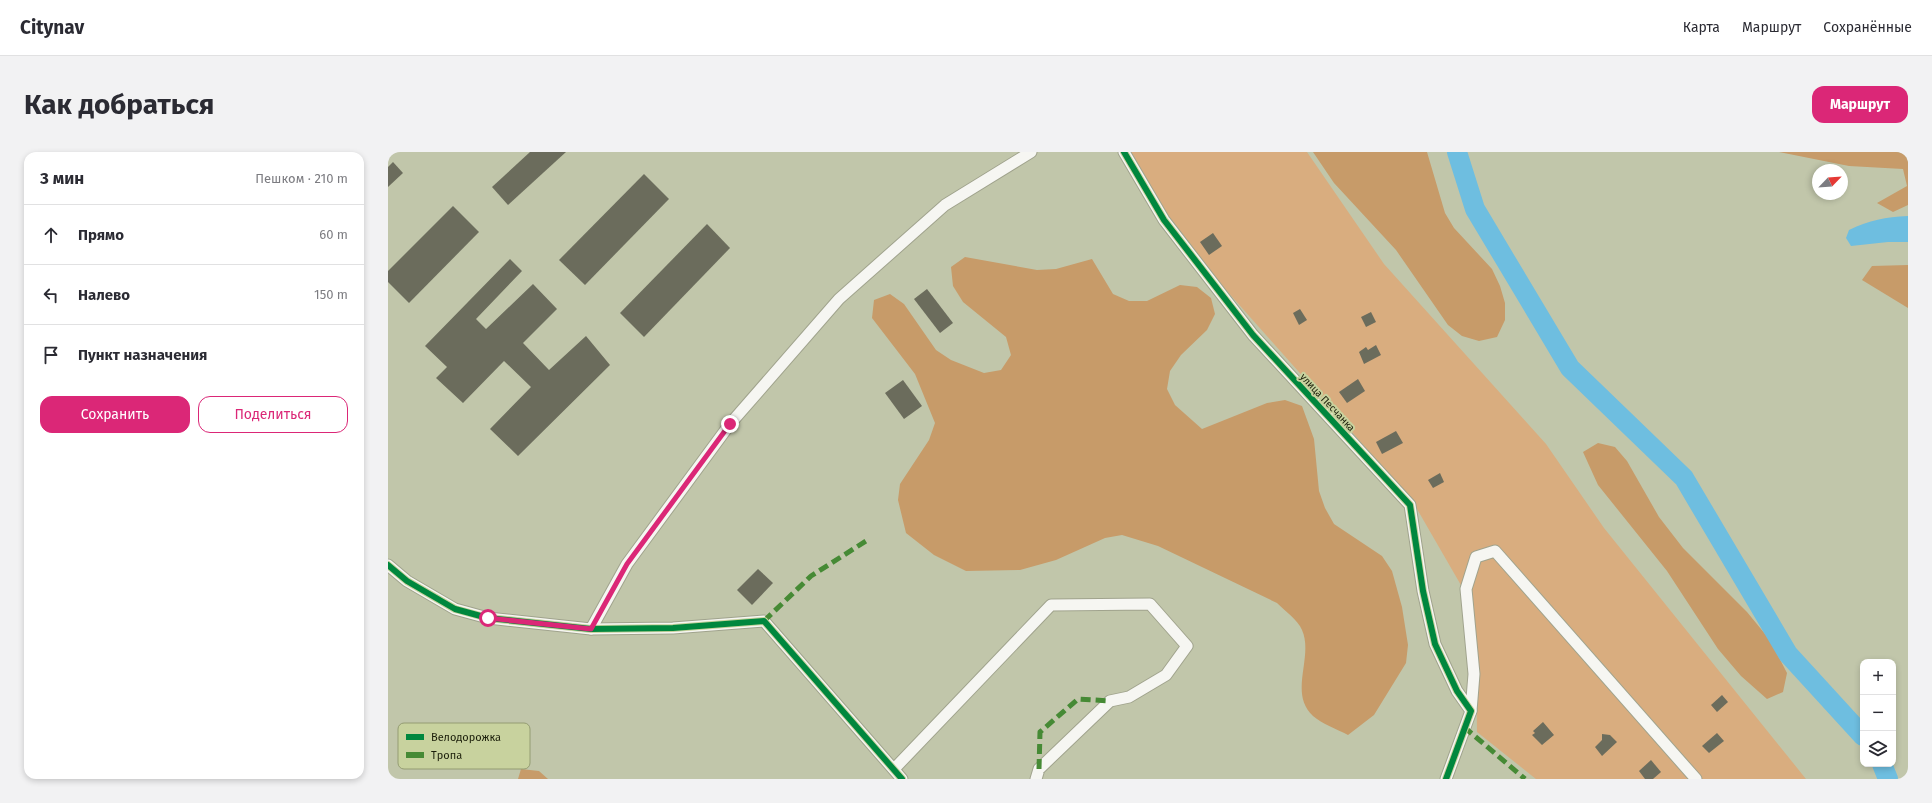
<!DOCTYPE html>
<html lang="ru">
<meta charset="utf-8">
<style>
:root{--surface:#fff;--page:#f2f2f3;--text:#2b2b33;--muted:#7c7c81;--line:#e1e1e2;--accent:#db2777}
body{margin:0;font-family:"Fira Sans",sans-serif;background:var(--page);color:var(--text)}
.controls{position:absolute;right:12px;bottom:12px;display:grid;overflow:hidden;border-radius:8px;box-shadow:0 2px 6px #0003}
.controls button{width:36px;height:36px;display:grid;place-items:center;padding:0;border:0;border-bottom:1px solid var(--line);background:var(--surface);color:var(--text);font:20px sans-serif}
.compass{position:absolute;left:1424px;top:12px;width:36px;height:36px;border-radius:50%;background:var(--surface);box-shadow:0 2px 6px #0003;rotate:65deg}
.stop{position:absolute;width:12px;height:12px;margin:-9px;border:3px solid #db2777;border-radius:50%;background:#fff}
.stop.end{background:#db2777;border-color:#fff;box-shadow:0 1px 4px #0008}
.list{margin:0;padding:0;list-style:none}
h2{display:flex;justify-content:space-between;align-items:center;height:52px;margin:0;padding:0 16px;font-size:17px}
h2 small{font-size:13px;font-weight:400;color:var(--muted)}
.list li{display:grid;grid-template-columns:26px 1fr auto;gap:12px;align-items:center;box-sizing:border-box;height:60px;padding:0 16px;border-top:1px solid var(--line)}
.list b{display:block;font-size:15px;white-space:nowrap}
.list em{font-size:13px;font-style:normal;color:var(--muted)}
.actions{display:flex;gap:8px;padding:12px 16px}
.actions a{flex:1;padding:9px 0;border:1px solid var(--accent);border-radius:12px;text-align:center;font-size:14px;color:var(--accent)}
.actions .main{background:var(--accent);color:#fff}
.icon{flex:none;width:22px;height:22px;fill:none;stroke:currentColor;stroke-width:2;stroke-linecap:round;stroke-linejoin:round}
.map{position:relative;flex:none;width:1520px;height:627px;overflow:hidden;border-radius:12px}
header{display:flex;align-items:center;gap:24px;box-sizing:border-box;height:56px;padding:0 20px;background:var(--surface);border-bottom:1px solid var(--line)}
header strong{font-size:19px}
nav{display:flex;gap:22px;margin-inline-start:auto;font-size:14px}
.intro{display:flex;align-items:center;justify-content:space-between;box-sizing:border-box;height:96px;padding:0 24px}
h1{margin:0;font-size:28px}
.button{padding:10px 18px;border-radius:12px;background:var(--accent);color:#fff;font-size:14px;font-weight:700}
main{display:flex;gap:24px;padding:0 24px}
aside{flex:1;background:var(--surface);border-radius:12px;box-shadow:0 2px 6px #0003}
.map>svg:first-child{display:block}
.green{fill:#d9ad7f}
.forest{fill:#c79b69}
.water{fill:#6ebee0}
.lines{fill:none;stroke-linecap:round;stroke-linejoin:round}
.river{stroke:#6ebee0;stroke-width:20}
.building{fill:#6b6c5c}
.minor-casing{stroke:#a0a38d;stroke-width:13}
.minor{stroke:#f6f6f2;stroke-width:11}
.quiet{stroke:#468a35;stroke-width:5;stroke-dasharray:10 5;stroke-linecap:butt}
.cycleway-casing{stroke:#c8d29e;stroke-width:8}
.cycleway{stroke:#00873e;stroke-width:6}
.route{stroke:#db2777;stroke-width:5}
.labels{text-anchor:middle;stroke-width:4;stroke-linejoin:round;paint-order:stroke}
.street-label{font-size:10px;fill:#1b1e0a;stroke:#c8d29e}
.key{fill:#c8d29e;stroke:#949c72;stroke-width:1}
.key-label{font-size:11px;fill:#1b1e0a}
</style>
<header>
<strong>Citynav</strong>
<nav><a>Карта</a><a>Маршрут</a><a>Сохранённые</a></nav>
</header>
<div class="intro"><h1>Как добраться</h1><a class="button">Маршрут</a></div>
<main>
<aside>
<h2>3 мин<small>Пешком · 210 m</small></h2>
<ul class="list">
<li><svg class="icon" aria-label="ahead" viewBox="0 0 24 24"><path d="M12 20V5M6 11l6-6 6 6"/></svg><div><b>Прямо</b></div><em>60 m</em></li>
<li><svg class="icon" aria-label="left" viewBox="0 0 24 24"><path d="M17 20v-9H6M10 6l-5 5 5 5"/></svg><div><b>Налево</b></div><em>150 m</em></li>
<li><svg class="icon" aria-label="arrive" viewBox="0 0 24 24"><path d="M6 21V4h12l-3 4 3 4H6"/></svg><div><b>Пункт назначения</b></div></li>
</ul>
<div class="actions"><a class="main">Сохранить</a><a>Поделиться</a></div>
</aside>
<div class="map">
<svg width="1520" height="627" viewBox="0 0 1520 627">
<rect width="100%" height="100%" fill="#c1c6aa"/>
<path class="green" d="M738,0H919L996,112L1158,292L1216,376L1418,627H1148L1089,580L1088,512L1085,454L1029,357L959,274L830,129L764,44Z"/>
<g class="forest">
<path d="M925,0H1039L1057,61L1066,76L1104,117L1112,134L1117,151V168L1109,185L1091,189L1074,184L1060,173L1008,98L946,31Z"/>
<path d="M1391,0H1520V53L1505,60L1489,51L1519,34L1515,17L1461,14Z"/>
<path d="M577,105L649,118L668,117L704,107L725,142L741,149H759L792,133L809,135L823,146L827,162L819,178L793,203L782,219L779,237L787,253L814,277L879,251L897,248L914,254L926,287L931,339L937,356L946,372L994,404L1004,419L1014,455L1020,493L1018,511L986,563L960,583C949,577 934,572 925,564C900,541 926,505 914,478C910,468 897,459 889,451L770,394L734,383L717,386L668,408L632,418L578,419L546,403L518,381L510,348L512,332L541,288L547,271L527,222L484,166L486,148L502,142L516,152L548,198L563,208L596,221L613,218L623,203L618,185L575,150L565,134L563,115Z"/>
<path d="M1520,113V156L1474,128L1484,114Z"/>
<path d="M1210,291L1227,295L1239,309L1271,365L1295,396L1359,460L1382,488L1399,521L1395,540L1379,547L1353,524L1330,497L1279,419L1210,333L1195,300Z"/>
<path d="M133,617L151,619L160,627H130Z"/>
</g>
<path class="water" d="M1520,64V90H1500L1463,94L1458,86L1461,78C1482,68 1497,65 1520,64Z"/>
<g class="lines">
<g class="river">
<path d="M1069,0L1087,57L1182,216L1296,326L1400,502L1475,584"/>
<path d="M1494,612L1500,627"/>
</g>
</g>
<g class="building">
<path d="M142,0H178L120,53L104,35Z"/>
<path d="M5,10L15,21L0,35V15Z"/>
<path d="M256,22L281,47L197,133L171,108Z"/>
<path d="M65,54L91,80L21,151L0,130V119Z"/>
<path d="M319,72L342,96L256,185L232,161Z"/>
<path d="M825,81L834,94L821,103L812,90Z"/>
<path d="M122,107L134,119L88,167L98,177L145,132L169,157L135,191L161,218L198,184L222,213L130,304L102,277L143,235L116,209L75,251L48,226L59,215L37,194Z"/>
<path d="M539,137L565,171L552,181L526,147Z"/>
<path d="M912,157L919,168L911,173L905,161Z"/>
<path d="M983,160L988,170L978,175L973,165Z"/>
<path d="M988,193L993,203L976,212L971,200L978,195L980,198Z"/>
<path d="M970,227L977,239L959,251L951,240Z"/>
<path d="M515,228L534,254L516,267L497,241Z"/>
<path d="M1008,279L1015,291L994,302L988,290Z"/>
<path d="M1052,321L1056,330L1045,336L1040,328Z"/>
<path d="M370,417L385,431L364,453L349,438Z"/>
<path d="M1334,543L1340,550L1329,560L1323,553Z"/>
<path d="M1155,570L1166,583L1154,593L1144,583L1147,581L1145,579Z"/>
<path d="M1329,581L1336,589L1321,601L1314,594Z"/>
<path d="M1214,582L1222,583L1229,590L1214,604L1207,595L1214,588Z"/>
<path d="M1263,608L1273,620L1265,627H1257L1251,619Z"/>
</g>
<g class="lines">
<g class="minor-casing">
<g id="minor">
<path d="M736,0L776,68L865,183L1022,353L1035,439L1047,492L1069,539L1083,559L1058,627"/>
<path d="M0,413L19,429L67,457L100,466L203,477L285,476L376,469L514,627"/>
<path d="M203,477L239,412L342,272L451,147L557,53L643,0"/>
<path d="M1083,559L1086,522L1078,437L1088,405L1107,399L1308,627"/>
<path d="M506,617L663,453L762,452L799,494L778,523L741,545L722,549L651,617L648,627"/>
</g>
</g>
<use href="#minor" class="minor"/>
<g class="quiet">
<path d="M376,469L423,424L478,389"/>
<path d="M1076,575L1137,627"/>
<path d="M651,617L652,580L690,547L722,549"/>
</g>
<g class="cycleway-casing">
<g id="cycleway">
<path d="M736,0L776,68L865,183L1022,353L1035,439L1047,492L1069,539L1083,559L1058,627"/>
<path d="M0,413L19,429L67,457L100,466L203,477L285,476L376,469L514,627"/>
</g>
</g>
<use href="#cycleway" class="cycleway"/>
</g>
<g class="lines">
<path class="route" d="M100,466L203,477L239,412L342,272"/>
</g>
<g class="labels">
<g class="street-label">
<text transform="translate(940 250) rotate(47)" y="4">улица Песчанка</text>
</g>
</g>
<rect x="10" y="571" width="132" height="46" rx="6" class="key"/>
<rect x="18" y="582" width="18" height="6" fill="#00873e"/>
<rect x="18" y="600" width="18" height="6" fill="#468a35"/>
<g class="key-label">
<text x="43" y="589">Велодорожка</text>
<text x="43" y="607">Тропа</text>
</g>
</svg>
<div class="controls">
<button>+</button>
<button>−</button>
<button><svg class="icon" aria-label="layers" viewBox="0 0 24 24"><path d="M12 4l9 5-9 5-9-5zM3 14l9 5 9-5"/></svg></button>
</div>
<svg class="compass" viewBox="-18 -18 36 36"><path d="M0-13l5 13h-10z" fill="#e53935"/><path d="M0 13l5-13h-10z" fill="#7c7c81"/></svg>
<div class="stop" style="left:100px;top:466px"></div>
<div class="stop end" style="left:342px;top:272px"></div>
</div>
</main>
